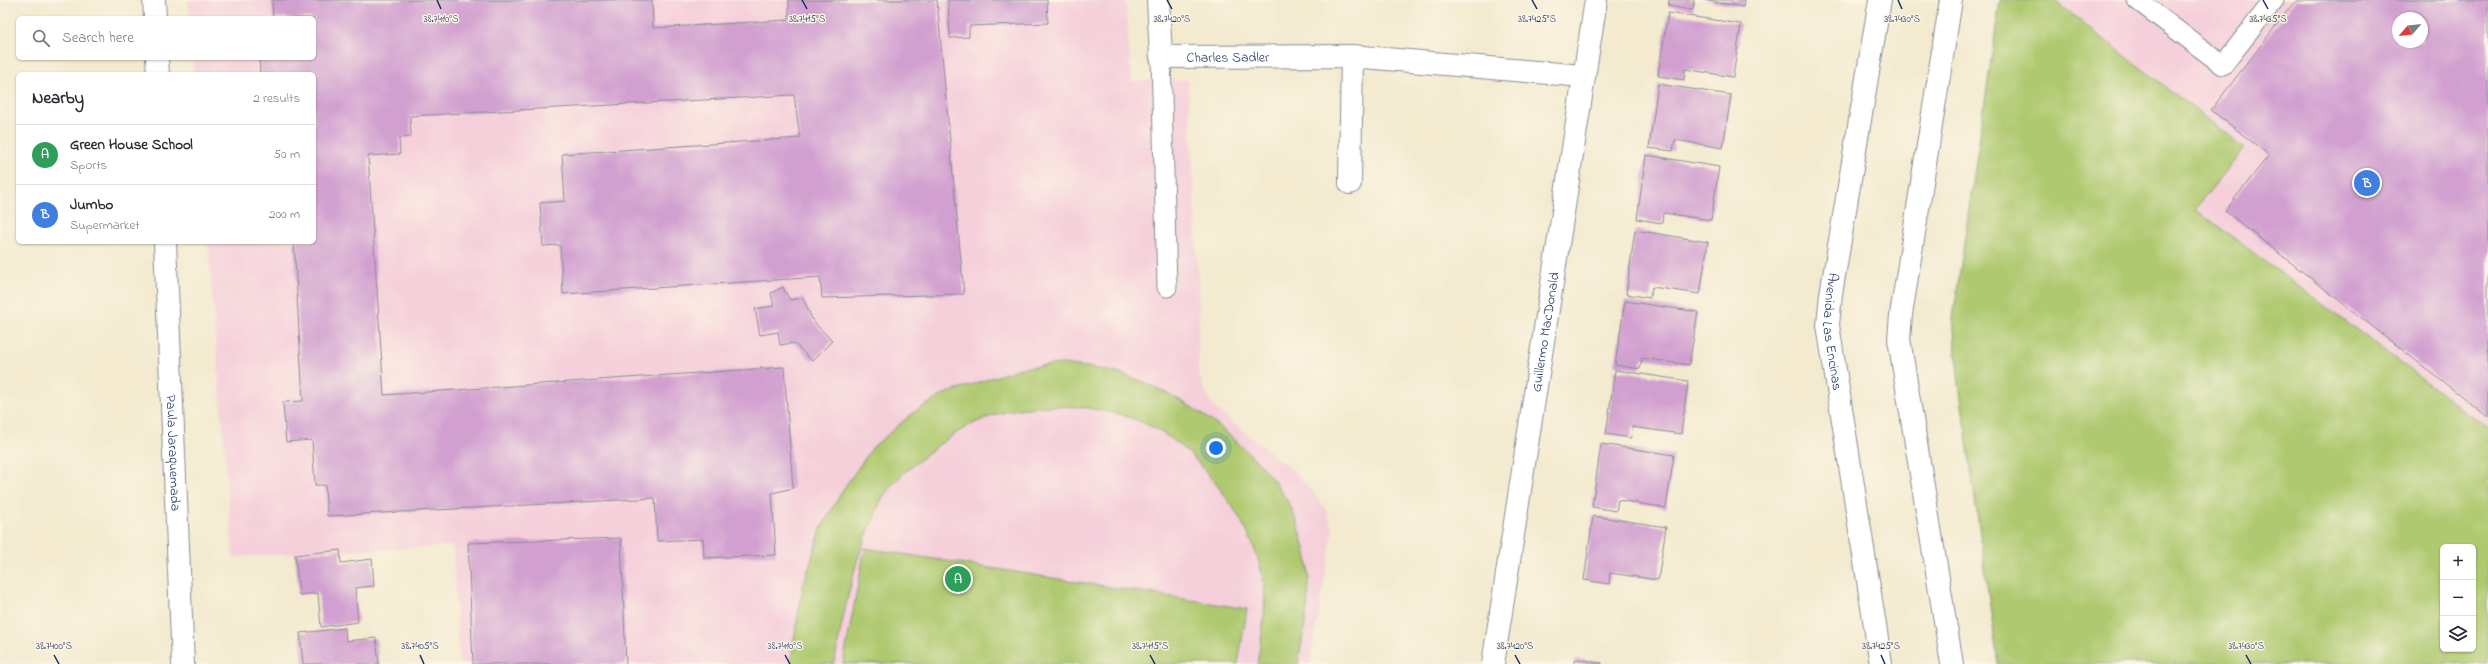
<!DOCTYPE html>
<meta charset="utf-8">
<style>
:root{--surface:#fff;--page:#f2f2f3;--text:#2b2b33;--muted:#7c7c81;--line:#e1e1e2;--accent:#b5179e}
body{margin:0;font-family:"Indie Flower",sans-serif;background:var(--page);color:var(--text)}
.controls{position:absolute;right:12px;bottom:12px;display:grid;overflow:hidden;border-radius:6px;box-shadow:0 1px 3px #0004}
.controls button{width:36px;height:36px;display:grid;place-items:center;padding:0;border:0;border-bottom:1px solid var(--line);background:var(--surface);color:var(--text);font:20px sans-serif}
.compass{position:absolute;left:2392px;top:12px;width:36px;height:36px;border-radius:50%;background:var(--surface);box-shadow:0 1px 3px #0004;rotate:242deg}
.you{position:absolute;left:1216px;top:448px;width:14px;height:14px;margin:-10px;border:3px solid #fff;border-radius:50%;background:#1a73e8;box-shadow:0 0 0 6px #1a73e833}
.badge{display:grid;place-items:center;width:26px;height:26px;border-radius:50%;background:var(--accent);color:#fff;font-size:13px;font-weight:700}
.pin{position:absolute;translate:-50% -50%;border:2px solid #fff;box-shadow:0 1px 4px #0006}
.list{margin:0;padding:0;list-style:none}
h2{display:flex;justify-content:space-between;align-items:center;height:52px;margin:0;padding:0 16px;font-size:17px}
h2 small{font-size:13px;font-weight:400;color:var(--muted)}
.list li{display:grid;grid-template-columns:26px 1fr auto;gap:12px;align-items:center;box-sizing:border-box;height:60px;padding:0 16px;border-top:1px solid var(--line)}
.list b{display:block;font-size:15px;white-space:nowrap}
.list p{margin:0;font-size:13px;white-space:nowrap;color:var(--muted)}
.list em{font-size:13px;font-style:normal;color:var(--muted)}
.icon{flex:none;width:22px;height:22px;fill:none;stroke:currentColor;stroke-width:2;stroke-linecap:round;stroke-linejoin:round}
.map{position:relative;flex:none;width:2488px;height:664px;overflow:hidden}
.search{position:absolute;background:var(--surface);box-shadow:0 1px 3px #0004;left:16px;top:16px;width:300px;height:44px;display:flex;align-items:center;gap:10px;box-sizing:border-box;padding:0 14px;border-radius:6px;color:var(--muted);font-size:15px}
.panel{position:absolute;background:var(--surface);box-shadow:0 1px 3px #0004;left:16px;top:72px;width:300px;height:172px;border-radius:6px}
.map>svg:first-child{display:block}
.built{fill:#f5cfda;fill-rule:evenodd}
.green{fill:#afc96f;stroke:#657c66;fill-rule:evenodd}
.building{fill:#d2a0d0;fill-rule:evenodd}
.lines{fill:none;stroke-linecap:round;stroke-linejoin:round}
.service-casing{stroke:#878c96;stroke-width:21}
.minor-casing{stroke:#878c96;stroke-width:24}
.tertiary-casing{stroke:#878c96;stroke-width:24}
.service{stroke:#fff;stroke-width:19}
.minor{stroke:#fff;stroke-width:22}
.tertiary{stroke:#fff;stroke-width:22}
.ticks{fill:none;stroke:#1b2f5e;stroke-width:1.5}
.labels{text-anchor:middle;stroke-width:3;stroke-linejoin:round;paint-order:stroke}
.street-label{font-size:14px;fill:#1b2f5e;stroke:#fcf5e5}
.ticks-label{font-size:10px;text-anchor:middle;fill:#1b2f5e;stroke:#fcf5e5;stroke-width:3;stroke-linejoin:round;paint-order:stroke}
</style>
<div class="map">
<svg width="2488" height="664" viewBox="0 0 2488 664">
<rect width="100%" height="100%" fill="#fcf5e5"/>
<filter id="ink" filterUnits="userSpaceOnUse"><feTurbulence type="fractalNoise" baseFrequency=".025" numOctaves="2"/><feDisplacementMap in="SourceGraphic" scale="8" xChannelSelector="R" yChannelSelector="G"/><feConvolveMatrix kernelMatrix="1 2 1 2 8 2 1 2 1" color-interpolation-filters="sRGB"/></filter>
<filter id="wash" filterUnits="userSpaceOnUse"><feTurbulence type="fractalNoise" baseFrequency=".012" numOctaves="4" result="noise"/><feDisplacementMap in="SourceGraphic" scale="16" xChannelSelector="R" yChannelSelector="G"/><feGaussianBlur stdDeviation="0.9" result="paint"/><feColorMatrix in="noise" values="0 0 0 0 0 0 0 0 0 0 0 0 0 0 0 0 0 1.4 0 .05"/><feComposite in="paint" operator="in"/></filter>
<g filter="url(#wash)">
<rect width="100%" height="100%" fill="#f3eacf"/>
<g class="built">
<path d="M188,0H1126L1131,81L1188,80L1199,297L1198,371L1204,390L1213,407L1293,471L1314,493L1326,510L1333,530L1310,664H459L453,546L233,557L208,242H314V74H194L193,58H314V18H190Z"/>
<path d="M2054,0H2488V428L2195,209L2245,148ZM2398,18H2422V42H2398Z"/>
</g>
<g class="green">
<path d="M2000,0H2053L2245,148L2195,209L2488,428V664H1998L1958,376L1953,318ZM2443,547H2473V649H2443Z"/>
<path d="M1062,364C1076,366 1091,367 1104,370C1170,383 1246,438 1283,494C1295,513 1303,536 1307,559C1313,593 1303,630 1298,664H1257C1262,634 1269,599 1261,570C1254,540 1238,513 1220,489C1201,464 1179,440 1150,426C1106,403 1030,399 984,419C965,426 948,438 932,450C916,463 897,477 885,494C880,501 877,510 874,518C852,564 844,614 834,664H790L803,586L822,526L846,485L873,447L913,413L944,394L1021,368Z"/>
<path d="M865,548L1247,609L1238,664H843Z"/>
</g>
<g id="blocks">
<g class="building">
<path d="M272,0H652L653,28L789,20V0H937L964,294L822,298L820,277L563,294L560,245L543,246L540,203L565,201L562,154L800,138L794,95L410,116L411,137L399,138L400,154L368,156L384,395L784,367L793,488L772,493L776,555L704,558L703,539L657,541L655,498L327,516L325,485H315L312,440L286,442L283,402L303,401L294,242H314V74H260L259,58H314V18H273Z"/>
<path d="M948,0H1047L1048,23L969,26V37L950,38Z"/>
<path d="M1669,0H1694L1693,10L1668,6Z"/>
<path d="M1703,0H1744L1743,7Z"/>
<path d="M2296,0H2488V417L2225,211L2269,155L2211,110ZM2398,18H2422V42H2398Z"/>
<path d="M1668,13L1741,24L1733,77L1685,69L1684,80L1658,76Z"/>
<path d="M1658,84L1731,95L1723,148L1675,140L1673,151L1649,148Z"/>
<path d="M1646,155L1719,167L1711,220L1663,213L1662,223L1637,219Z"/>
<path d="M1635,230L1708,242L1700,294L1652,287L1650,298L1626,294Z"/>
<path d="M783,287L790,300L803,298L813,321L832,341L812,361L794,343L780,345L778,332L760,335L755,309L774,306L771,293Z"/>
<path d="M1625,301L1698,312L1689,365L1642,358L1640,369L1615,365Z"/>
<path d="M1615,370L1688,381L1681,434L1632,427L1631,438L1606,434Z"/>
<path d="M1601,444L1674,455L1666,508L1618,500L1616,511L1592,507Z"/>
<path d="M1593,516L1666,527L1658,580L1610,573L1609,584L1584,580Z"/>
<path d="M621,538L626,664H473L468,543Z"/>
<path d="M340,550L341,563L372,559L374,586L355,588L358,622L321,627L318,593L299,595L295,555Z"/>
<path d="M345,628L346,641L376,638L379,664H303L300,633Z"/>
<path d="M1575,659L1602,663V664H1575Z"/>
</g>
</g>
</g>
<g filter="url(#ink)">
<use href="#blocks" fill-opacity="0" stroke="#878c96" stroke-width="1"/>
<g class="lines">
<g class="service-casing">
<g id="service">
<path d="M2137,0L2223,65L2274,0"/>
<path d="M1161,57L1167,287"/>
</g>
</g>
<g class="minor-casing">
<g id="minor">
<path id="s1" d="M1158,0L1161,57L1352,56L1583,76"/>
<path d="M1350,183L1352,56"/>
<path id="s2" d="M1493,664L1596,0"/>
</g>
</g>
<g class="tertiary-casing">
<g id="tertiary">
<path d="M154,0L155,18"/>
<path id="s3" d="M1880,0L1831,294L1828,325L1881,664"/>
<path d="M1951,0L1901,315L1899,339L1952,664"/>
<path d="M157,58L158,74"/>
<path id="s4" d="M165,242L183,664"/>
</g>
</g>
<use href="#service" class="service"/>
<use href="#minor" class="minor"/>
<use href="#tertiary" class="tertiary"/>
</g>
</g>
<path class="ticks" d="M437,0L441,9M802,0L807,9M1167,0L1172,9M1532,0L1537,9M1898,0L1902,9M2263,0L2268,9M54,655L59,664M420,655L424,664M785,655L790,664M1150,655L1155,664M1515,655L1520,664M1881,655L1885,664M2246,655L2251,664"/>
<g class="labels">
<g class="street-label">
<text dy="5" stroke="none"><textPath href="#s1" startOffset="124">Charles Sadler</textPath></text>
<text dy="5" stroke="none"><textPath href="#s2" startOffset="336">Guillermo MacDonald</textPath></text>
<text dy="5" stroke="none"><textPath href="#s3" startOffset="336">Avenida Las Encinas</textPath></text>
<text dy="5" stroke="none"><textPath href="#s4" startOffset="211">Paula Jaraquemada</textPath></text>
</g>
</g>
<g class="ticks-label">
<text x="441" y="22">38.7410°S</text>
<text x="807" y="22">38.7415°S</text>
<text x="1172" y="22">38.7420°S</text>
<text x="1537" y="22">38.7425°S</text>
<text x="1902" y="22">38.7430°S</text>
<text x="2268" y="22">38.7435°S</text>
<text x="54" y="649">38.7400°S</text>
<text x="420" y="649">38.7405°S</text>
<text x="785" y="649">38.7410°S</text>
<text x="1150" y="649">38.7415°S</text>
<text x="1515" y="649">38.7420°S</text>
<text x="1881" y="649">38.7425°S</text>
<text x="2246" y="649">38.7430°S</text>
</g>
</svg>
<div class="controls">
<button>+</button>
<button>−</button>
<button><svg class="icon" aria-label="layers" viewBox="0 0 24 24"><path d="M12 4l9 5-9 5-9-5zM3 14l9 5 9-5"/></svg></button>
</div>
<svg class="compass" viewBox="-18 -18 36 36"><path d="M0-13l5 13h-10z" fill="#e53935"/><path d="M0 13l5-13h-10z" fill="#7c7c81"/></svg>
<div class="you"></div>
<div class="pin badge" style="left:958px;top:579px;background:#2e9e5b">A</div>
<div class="pin badge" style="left:2367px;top:183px;background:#3f7fe0">B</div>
<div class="search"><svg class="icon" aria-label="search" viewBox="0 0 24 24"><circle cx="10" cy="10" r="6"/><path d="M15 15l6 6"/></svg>Search here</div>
<section class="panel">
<h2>Nearby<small>2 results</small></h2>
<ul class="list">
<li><span class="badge" style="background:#2e9e5b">A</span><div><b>Green House School</b><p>Sports</p></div><em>50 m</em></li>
<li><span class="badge" style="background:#3f7fe0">B</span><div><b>Jumbo</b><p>Supermarket</p></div><em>200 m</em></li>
</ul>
</section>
</div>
